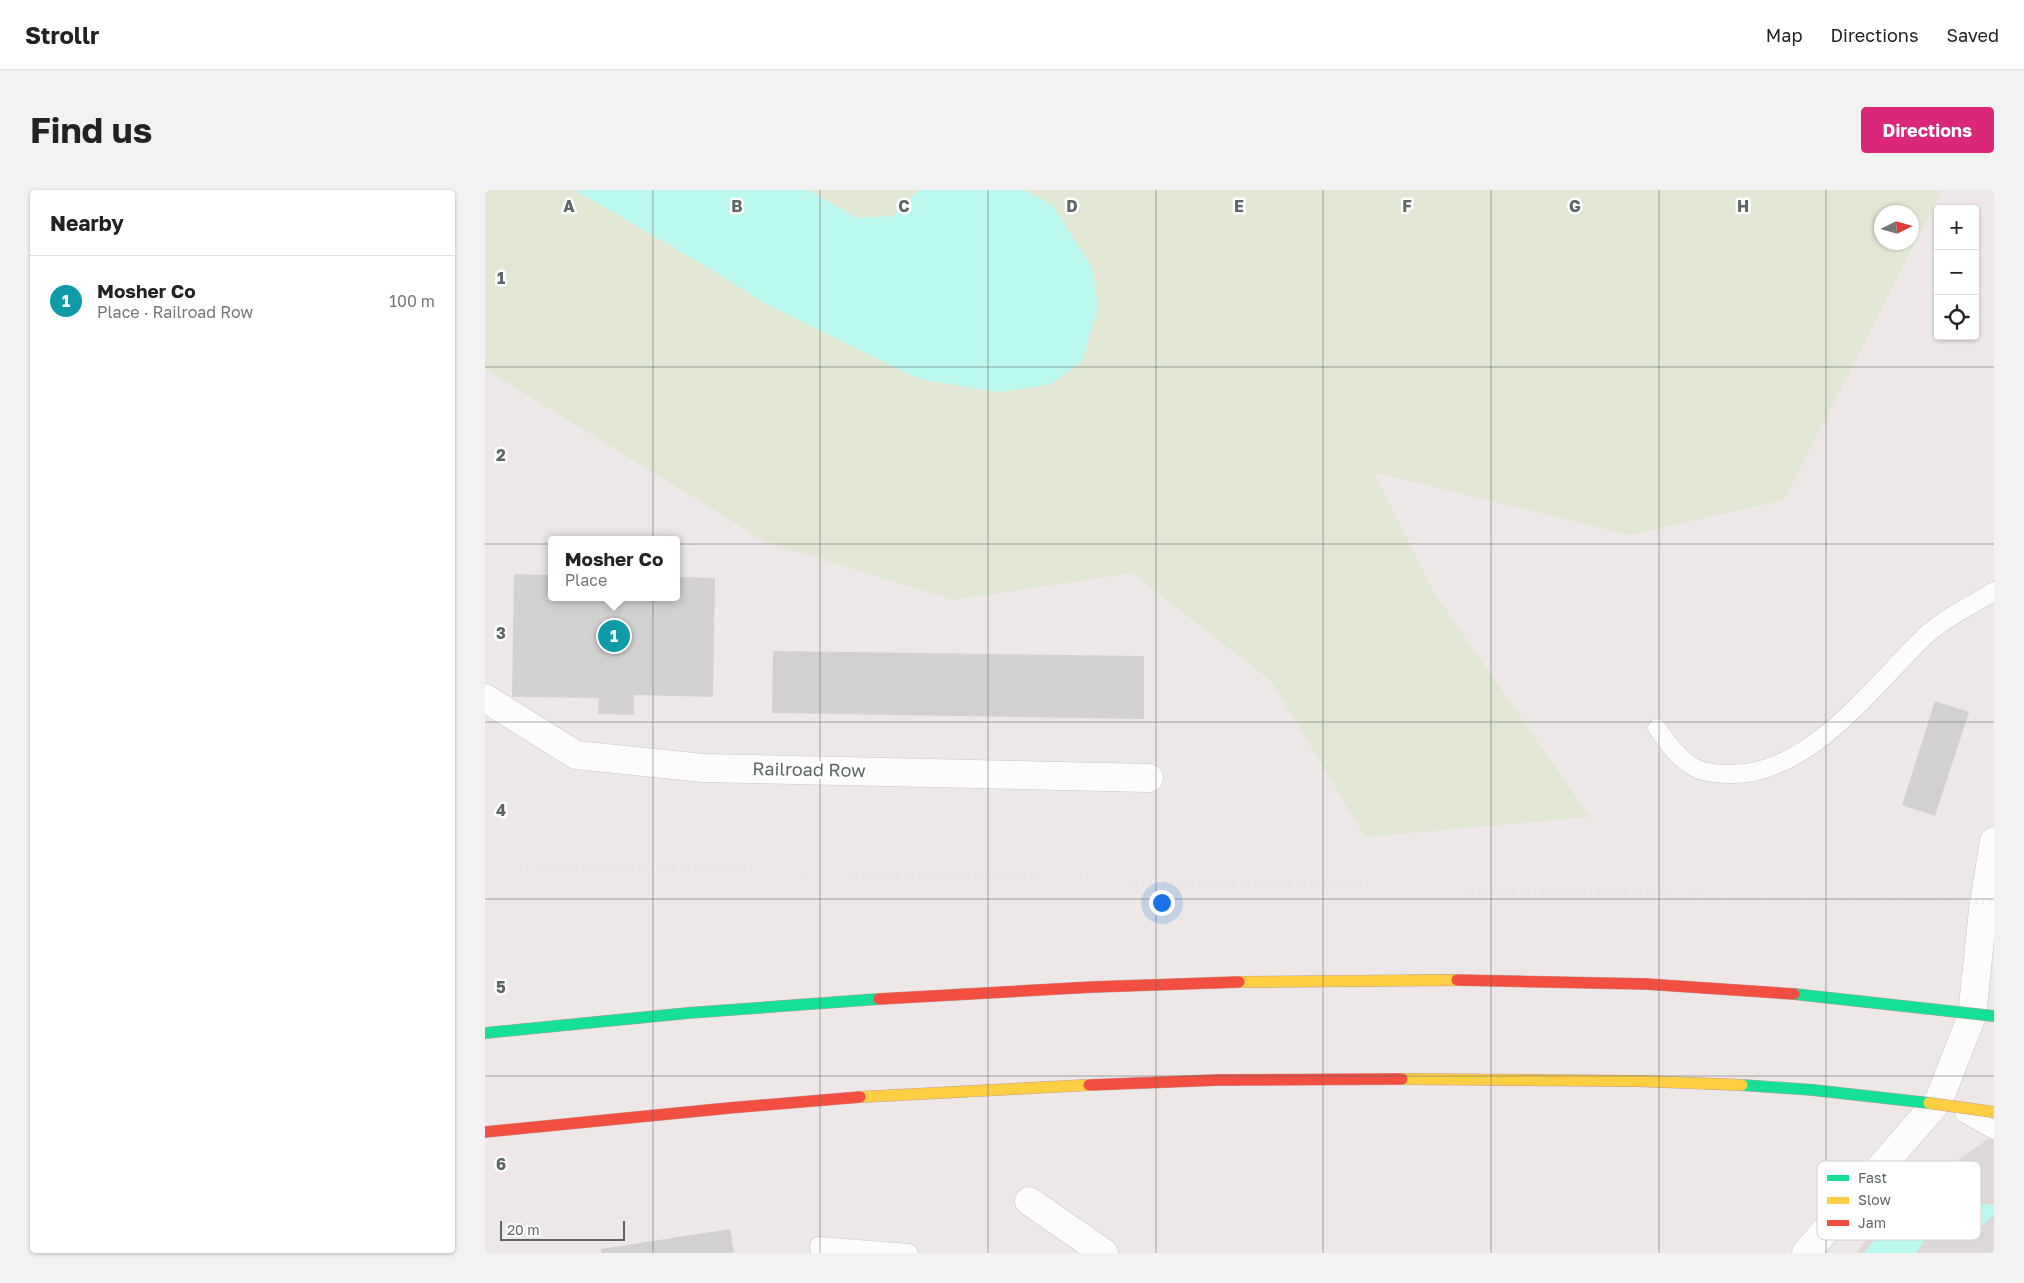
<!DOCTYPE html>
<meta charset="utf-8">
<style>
:root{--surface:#fff;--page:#f2f2f2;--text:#222;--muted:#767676;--line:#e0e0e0;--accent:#db2777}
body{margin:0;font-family:"Golos Text",sans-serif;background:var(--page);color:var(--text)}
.controls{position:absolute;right:15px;top:15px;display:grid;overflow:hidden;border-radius:5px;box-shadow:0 1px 4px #0004}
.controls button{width:45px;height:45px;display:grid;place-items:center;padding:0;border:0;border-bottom:1px solid var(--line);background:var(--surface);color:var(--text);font:25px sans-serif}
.compass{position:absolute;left:1389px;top:15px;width:45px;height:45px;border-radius:50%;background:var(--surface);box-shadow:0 1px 4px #0004;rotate:85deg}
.scale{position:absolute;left:15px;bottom:12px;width:125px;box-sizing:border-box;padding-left:5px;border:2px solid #5d6666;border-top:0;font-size:14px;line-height:18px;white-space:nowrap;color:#5d6666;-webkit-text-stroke:4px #fff;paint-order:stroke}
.you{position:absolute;left:676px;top:712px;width:18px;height:18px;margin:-12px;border:4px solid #fff;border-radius:50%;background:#1a73e8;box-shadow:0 0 0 8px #1a73e833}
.badge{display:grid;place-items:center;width:32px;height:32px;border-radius:50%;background:var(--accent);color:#fff;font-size:16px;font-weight:700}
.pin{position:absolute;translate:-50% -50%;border:2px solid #fff;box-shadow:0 1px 5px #0006}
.popup{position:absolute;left:63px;top:346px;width:132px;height:65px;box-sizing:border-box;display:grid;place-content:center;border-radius:5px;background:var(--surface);filter:drop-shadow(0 1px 4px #0005);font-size:16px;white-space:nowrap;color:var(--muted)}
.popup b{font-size:19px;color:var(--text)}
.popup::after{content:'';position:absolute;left:50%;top:100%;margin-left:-10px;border:10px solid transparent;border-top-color:var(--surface)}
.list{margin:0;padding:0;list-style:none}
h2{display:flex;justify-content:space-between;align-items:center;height:65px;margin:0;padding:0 20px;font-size:21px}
h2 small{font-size:16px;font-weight:400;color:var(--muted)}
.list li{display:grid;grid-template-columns:32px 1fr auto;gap:15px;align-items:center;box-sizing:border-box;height:90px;padding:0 20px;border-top:1px solid var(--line)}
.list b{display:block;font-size:19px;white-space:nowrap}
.list p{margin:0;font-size:16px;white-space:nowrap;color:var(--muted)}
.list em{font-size:16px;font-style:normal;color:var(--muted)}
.icon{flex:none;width:28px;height:28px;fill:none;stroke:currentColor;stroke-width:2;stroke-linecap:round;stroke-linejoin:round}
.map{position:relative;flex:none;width:1509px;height:1063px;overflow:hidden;border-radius:5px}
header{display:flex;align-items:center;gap:30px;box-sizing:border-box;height:70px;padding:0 25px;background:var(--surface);border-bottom:1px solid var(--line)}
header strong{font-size:24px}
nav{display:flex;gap:28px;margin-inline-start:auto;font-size:18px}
.intro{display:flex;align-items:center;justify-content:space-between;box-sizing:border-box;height:120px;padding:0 30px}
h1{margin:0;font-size:35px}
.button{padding:12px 22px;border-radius:5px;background:var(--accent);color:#fff;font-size:18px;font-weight:700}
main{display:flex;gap:30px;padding:0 30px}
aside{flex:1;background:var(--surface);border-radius:5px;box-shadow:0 1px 4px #0004}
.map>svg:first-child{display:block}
.industrial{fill:#ddd8d7}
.green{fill:#e1e7d2;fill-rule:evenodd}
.water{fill:#bbf8ef}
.building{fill:#d3d1d0}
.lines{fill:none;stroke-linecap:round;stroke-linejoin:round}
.lane-casing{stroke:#c7c7c6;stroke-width:19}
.street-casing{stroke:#c7c7c6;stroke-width:29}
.lane{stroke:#fcfcfb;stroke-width:18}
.street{stroke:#fcfcfb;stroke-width:28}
.rail{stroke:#e1e1e1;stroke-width:4;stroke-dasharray:1 6;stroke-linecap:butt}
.fast-bridge-casing{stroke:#c59a93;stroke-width:12;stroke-linecap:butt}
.slow-bridge-casing{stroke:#c59a93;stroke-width:12;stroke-linecap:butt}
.jam-bridge-casing{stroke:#c59a93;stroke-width:12;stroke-linecap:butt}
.fast-bridge{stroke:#16e098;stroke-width:11}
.slow-bridge{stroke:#ffcf43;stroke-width:11}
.jam-bridge{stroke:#f24e42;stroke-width:11}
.grid{fill:none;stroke:#5d6666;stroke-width:1;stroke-opacity:0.55}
.labels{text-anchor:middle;stroke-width:5;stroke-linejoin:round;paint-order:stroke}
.street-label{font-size:18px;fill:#5d6666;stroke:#fff}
.key{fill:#fff;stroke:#ced1d1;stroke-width:1}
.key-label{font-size:14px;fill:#5d6666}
.grid-label{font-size:16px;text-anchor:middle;font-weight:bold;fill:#5d6666;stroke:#fff;stroke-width:5;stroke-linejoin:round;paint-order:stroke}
</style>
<header>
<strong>Strollr</strong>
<nav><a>Map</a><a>Directions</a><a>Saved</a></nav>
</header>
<div class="intro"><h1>Find us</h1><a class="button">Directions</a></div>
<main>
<aside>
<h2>Nearby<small></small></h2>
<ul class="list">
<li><span class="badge" style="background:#0f9aa8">1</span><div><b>Mosher Co</b><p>Place · Railroad Row</p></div><em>100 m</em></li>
</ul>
</aside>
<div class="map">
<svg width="1509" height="1063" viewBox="0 0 1509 1063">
<rect width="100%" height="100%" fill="#ede8e7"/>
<path class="industrial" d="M1509,945V1063H1371L1416,1009Z"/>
<g class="green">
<path d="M0,0H90L225,79L281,114L434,189L514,202L567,15L539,0H1457L1299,310L1145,345L888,282L950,404L1105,627L880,647L786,491L647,383L468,410L281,352L0,179ZM1396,22H1426V52H1396Z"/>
<path d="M323,0H434L408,26L372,28Z"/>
</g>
<g class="water">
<path d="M90,0H323L372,28L408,26L434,0H539L567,15L607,78L613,116L597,171L566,194L514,202L434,189L281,114L225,79Z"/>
<path d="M1424,1007L1509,1015V1025L1488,1044L1457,1027L1431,1063H1379Z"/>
</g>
<g class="building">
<path d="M29,384L66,385V407H192V387L230,388L228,507L149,505V525L113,524L114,508L27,507Z"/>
<path d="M288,461L659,466V529L287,523Z"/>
<path d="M1450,511L1484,522L1450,626L1417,615Z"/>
<path d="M245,1039L249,1063H117L116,1059Z"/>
</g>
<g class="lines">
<g class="lane-casing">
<g id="lane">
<path d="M1172,538C1182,552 1192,567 1207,576C1217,583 1233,584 1244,584C1324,586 1387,497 1439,447C1457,429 1488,415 1509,401"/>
<path d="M1479,923L1509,940"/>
<path d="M335,1063L334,1056L424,1063"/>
</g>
</g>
<g class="street-casing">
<g id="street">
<path d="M0,508L91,565L218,578L664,588"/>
<path d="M544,1011L619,1063"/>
<path d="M1321,1063L1454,910L1487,826L1498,720L1509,651"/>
</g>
</g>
<use href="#lane" class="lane"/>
<use href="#street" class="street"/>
<path class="rail" d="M0,674L1509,713"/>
<g class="fast-bridge-casing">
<g id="fast-bridge">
<path d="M1309,804L1509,826"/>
<path d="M0,843L203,823L394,809"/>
<path d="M1257,895L1328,900L1444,913"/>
</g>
</g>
<g class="slow-bridge-casing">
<g id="slow-bridge">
<path d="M754,792L972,790"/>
<path d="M917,889L1153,891L1257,895"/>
<path d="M375,907L604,895"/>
<path d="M1444,913L1509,922"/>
</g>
</g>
<g class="jam-bridge-casing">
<g id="jam-bridge">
<path d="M972,790L1161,794L1309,804"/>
<path d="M394,809L608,797L754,792"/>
<path d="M604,895L733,890L917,889"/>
<path d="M0,942L244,918L375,907"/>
</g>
</g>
<use href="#fast-bridge" class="fast-bridge"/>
<use href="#slow-bridge" class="slow-bridge"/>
<use href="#jam-bridge" class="jam-bridge"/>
</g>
<path class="grid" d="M168,0V1063M335,0V1063M503,0V1063M671,0V1063M838,0V1063M1006,0V1063M1174,0V1063M1341,0V1063M0,177H1509M0,354H1509M0,532H1509M0,709H1509M0,886H1509"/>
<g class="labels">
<g class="street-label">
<text transform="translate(324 580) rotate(1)" y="6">Railroad Row</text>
</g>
</g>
<rect x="1332" y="971" width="164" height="79" rx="8" class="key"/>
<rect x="1342" y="985" width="22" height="6" fill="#16e098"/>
<rect x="1342" y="1007" width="22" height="7" fill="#ffcf43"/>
<rect x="1342" y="1030" width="22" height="6" fill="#f24e42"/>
<g class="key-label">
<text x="1373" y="993">Fast</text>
<text x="1373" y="1015">Slow</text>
<text x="1373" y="1038">Jam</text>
</g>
<g class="grid-label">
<text x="84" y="22">A</text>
<text x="252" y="22">B</text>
<text x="419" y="22">C</text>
<text x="587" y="22">D</text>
<text x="754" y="22">E</text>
<text x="922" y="22">F</text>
<text x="1090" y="22">G</text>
<text x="1258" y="22">H</text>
<text x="16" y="94">1</text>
<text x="16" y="271">2</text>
<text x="16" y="449">3</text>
<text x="16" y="626">4</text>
<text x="16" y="803">5</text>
<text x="16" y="980">6</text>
</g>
</svg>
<div class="controls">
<button>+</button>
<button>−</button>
<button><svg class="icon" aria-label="locate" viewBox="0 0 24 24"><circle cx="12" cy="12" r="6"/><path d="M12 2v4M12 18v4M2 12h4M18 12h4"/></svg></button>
</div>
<svg class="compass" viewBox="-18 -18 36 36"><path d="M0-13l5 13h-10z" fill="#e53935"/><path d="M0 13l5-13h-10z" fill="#767676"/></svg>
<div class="scale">20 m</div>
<div class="you"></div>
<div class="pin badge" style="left:129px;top:446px;background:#0f9aa8">1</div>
<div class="popup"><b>Mosher Co</b>Place</div>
</div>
</main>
